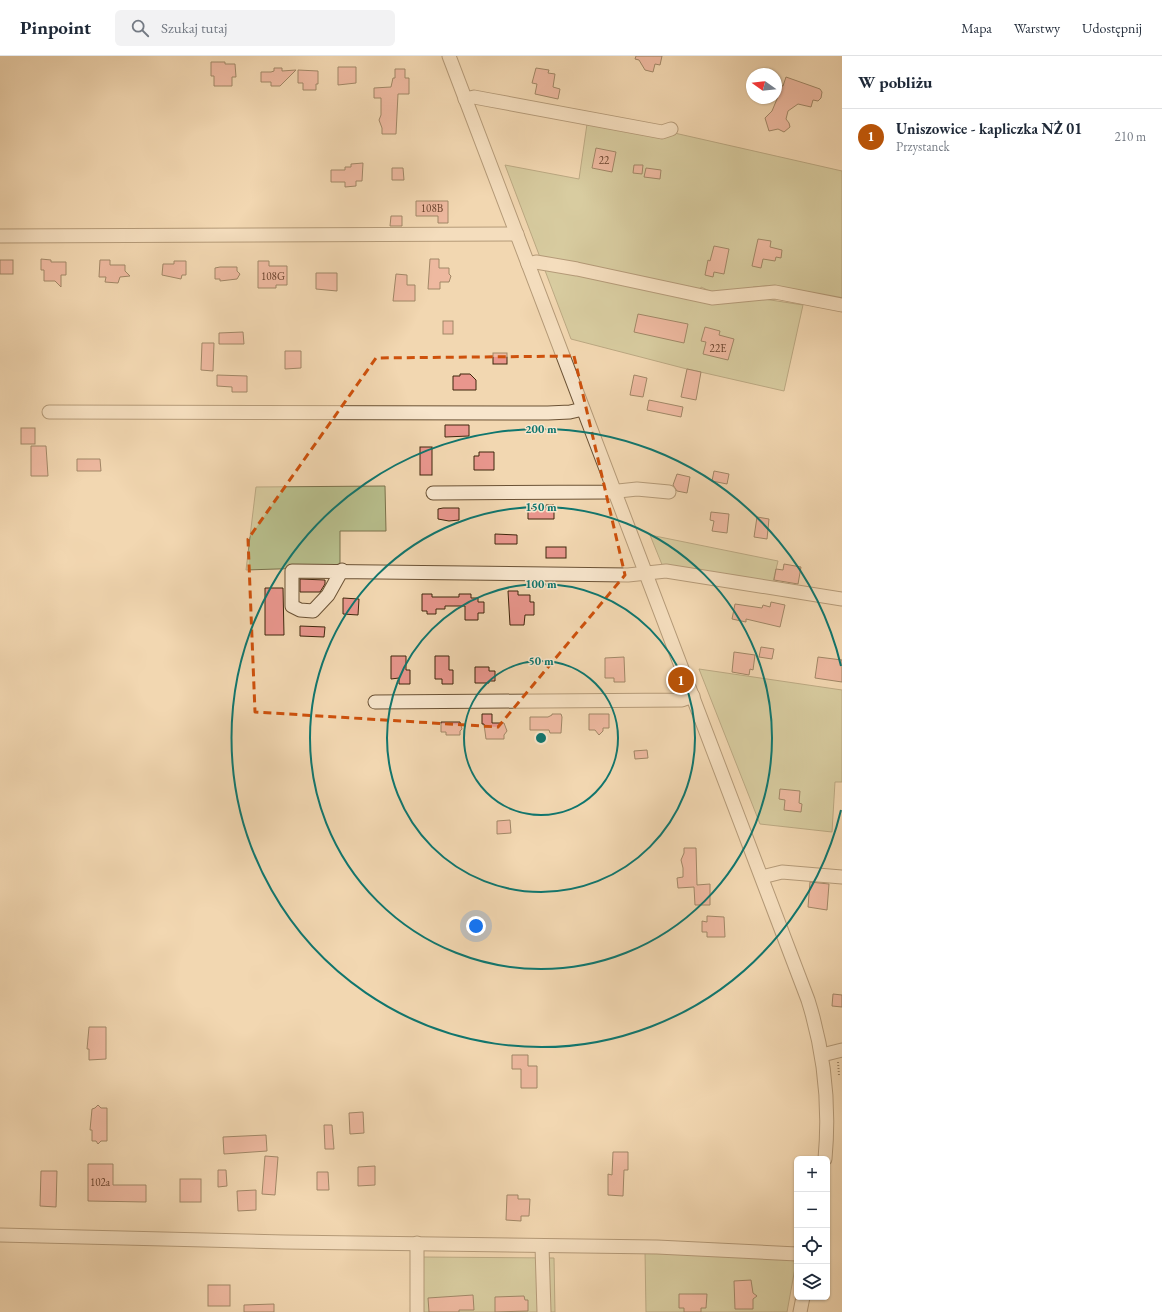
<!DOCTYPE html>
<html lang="pl">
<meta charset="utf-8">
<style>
:root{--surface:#fff;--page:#f2f2f3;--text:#1f2937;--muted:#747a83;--line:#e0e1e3;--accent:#b45309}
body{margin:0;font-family:"EB Garamond",serif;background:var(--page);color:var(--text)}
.controls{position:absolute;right:12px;bottom:12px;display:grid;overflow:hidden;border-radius:6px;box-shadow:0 1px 3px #0004}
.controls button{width:36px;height:36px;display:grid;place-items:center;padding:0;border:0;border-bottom:1px solid var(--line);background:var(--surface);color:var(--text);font:20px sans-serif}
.compass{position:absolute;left:746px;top:12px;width:36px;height:36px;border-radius:50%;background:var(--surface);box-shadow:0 1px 3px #0004;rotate:285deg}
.you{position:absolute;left:476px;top:870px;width:14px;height:14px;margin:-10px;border:3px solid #fff;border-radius:50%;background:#1a73e8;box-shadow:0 0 0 6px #1a73e833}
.badge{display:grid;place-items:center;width:26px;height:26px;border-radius:50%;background:var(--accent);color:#fff;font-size:13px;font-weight:700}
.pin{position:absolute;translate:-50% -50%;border:2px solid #fff;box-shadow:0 1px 4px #0006}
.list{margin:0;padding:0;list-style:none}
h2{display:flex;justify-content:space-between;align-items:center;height:52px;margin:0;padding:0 16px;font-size:17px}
h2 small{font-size:13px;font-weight:400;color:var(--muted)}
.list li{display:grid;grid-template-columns:26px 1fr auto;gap:12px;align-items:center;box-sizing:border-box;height:56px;padding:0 16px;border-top:1px solid var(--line)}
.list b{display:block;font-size:15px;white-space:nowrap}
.list p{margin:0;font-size:13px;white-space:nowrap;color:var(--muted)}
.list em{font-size:13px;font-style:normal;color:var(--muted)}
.icon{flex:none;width:22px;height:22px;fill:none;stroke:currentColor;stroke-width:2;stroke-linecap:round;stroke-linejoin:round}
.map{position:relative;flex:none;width:842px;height:1256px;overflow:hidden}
header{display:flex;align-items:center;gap:24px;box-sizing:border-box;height:56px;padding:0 20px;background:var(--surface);border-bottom:1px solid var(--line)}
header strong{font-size:19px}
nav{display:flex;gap:22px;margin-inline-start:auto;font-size:14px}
.search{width:280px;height:36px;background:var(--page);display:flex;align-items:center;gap:10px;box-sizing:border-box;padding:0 14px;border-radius:6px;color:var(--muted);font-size:15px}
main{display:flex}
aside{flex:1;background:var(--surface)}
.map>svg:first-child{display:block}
.green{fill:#b8bf8d;stroke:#7b724c}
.building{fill:#e9968d;stroke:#3e260c}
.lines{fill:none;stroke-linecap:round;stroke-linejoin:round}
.minor-casing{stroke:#6b5235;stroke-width:15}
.path{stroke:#3e260c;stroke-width:2;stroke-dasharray:1 2;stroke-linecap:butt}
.minor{stroke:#f7e5cc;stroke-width:13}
.marked{fill:none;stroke:#ce510c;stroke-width:3;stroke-dasharray:8 5;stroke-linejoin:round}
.ring{fill:none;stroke:#0f766e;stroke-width:2}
.labels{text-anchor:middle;stroke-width:3;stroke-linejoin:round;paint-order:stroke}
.number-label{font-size:11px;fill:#69422c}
.centre{fill:#0f766e;stroke:#f7e5cc;stroke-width:2}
.ring-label{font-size:12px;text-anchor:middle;font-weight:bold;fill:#0f766e;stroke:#f7e5cc;stroke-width:3;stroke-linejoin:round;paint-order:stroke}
</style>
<header>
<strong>Pinpoint</strong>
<div class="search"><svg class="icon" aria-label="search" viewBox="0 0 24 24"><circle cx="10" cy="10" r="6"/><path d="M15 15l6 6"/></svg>Szukaj tutaj</div>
<nav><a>Mapa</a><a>Warstwy</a><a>Udostępnij</a></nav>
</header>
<main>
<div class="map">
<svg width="842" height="1256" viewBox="0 0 842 1256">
<rect width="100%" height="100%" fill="#f2d7b1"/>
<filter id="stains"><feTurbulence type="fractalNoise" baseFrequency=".005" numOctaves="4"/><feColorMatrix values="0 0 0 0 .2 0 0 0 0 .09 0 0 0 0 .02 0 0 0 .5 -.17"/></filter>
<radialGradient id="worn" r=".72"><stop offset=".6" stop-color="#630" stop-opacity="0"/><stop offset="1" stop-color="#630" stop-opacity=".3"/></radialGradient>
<g class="green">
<path d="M587,68L670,76L842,115V245L766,230L753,231V237L725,242L701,231L699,242L764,243L803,249L784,335L683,312L571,283L505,109L579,123Z"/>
<path d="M385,430L386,475H340V511L246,514L256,431Z"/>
<path d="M650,479L778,505L771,534L665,516Z"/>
<path d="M699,613L842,634V726H835L832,776L760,768Z"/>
<path d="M645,1195L797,1201L787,1256H646Z"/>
<path d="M422,1201L554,1202L555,1256H422Z"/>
</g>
<g class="building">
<path d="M636,0H662L660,9L655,8L653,16L645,14L639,4L635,3Z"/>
<path d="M211,6H225V8H235L236,21H232V30H214V20H211Z"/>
<path d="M338,11H356V27L338,29Z"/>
<path d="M274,12H282V15L296,14L280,30H271V26H261V16H271L274,15Z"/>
<path d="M536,12L549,14L548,17L555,18L553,31L560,33L558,43L535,38L537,28L532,27Z"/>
<path d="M395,13H405V22H409V38H398L396,78H382V72L379,64L381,59V42H374V32L391,31L393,22H395Z"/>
<path d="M298,14L318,15V28H316V34H303V27H298Z"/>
<path d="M786,21L820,33L822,36L821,42L818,45L813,44L811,51L798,48L788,55L786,63L789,67L790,71L784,76L778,73L769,75L765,62L772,55L777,43L779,36L776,29L783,30Z"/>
<path d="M596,92L616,96L612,116L592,112Z"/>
<path d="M363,107L362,125H356V130L345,131V126H331V114H345V111H351V108Z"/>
<path d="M634,109H643L642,118L633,117Z"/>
<path d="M392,112H403L404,124H392Z"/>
<path d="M646,112L661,114L660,123L644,121Z"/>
<path d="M416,145H448V167H438V160H416Z"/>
<path d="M391,160H402V170H390Z"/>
<path d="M758,183L771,185L770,191L782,194L781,202L776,201L775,205L763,203L761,212L752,210Z"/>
<path d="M714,190L729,193L724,218L714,216L713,221L705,219L708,204L710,205Z"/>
<path d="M41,203L51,204V206H66V219H61V231L55,225H44V214H41Z"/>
<path d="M430,203H439V212H449V218L451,220L449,226H440V233H428Z"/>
<rect x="0" y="204" width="13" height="14"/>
<path d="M100,204H110V209H125V215L130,220L120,221L118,227L105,226L106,221H99Z"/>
<path d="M174,205H186V219H182L181,223L162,219L163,208H174Z"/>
<path d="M258,205H269V210H287V229H276V232H258Z"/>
<path d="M220,211H237V215L240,218L237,223L220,225V223H215V212Z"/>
<path d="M316,217H337V235L316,233Z"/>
<path d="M396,218L407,219V229H415V245H393Z"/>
<path d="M638,258L688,268L684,287L634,276Z"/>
<rect x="443" y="265" width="10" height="13"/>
<path d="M705,271L720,275L719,279L734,283L728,304L703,298L706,286L701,285Z"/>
<path d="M243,276L244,288H219V277Z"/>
<path d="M202,287H214L213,315L201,314Z"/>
<path d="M285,295H301V312L285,313Z"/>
<rect x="493" y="297" width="14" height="11"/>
<path d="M687,313L701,316L696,344L681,341Z"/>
<path d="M460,318H470L476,324V334H453V320H460Z"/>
<path d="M217,319L247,320V336H232V331L217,330Z"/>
<path d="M634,319L647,322L643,341L630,339Z"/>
<path d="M649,344L683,351L681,361L647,354Z"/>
<path d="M445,369H469V380L445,381Z"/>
<rect x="21" y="372" width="14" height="16"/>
<path d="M31,390H46L48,420H31Z"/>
<rect x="420" y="391" width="12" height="28"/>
<path d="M479,396H494V414H474V400H479Z"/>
<path d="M77,403H100L101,415H77Z"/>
<path d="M714,415L729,418L727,428L712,425Z"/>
<path d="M677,418L690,421L687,437L677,435L673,429Z"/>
<path d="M546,449H554V463H528V453L541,452L546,451Z"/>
<path d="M443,452H459V464L449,465L438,463V453Z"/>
<path d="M711,456L729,458L727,477L712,475L714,465L710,464Z"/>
<path d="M757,461L769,463L767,483L754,481Z"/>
<path d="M495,478L517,479V488H495Z"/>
<rect x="546" y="491" width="20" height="11"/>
<path d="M784,508L801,511L798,528L774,524L776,513L783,514Z"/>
<path d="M300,523L325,524V528L320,536H300Z"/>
<path d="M265,532H283L284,579H265Z"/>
<path d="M508,535H518V539H530V546H534V559H525L524,569H510Z"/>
<path d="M422,538H432V541H459V538H471V542H478V546H484V557H478V564H465V550H445V553H436V558H427V555H422Z"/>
<path d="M343,542L359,543L358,559L343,558Z"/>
<path d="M771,546L785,549L780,571L746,563V566L732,563L735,548L762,552L763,549L770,551Z"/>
<path d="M300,570L325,571L324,581L300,580Z"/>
<path d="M761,591L774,593L772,603L759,601Z"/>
<path d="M734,596L755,599L753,614L750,613L749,619L732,616Z"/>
<path d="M391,600H406V614H410V628H399V622L391,623Z"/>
<path d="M435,600H449V614H453V628H442V623H435Z"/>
<path d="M624,601L625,626H614V622H605V602Z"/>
<path d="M818,601L842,604V626L815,622Z"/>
<path d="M475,611H489V615H495V625H489V627H475Z"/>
<path d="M482,658H492V667H504L507,675L504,679V683H486L484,668H482Z"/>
<path d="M552,658H561L562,661L561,677H550L549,674H530V661H548L552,659Z"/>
<path d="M589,658H609V672H603V675L599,679L595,674H589Z"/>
<path d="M441,666H460L462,673L460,675V679H446V676H441Z"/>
<path d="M647,694L648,702L635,703L634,695Z"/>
<path d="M780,733L800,735L799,747L802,748L801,756L784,754L785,744L779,743Z"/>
<path d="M510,764L511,777L497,778V765Z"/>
<path d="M684,792H696L697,829L710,828V849H695L694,831L678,832L677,822L683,821V812L681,804L684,797Z"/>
<path d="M810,826L829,828L827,854L808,851Z"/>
<path d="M707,860L724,861L725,881H707V876H702V865L707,866Z"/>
<path d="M833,938L842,939V951L832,950Z"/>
<path d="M89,971H106V1003L89,1004V993H87Z"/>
<path d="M512,999H528V1010H537V1032H521V1013H512Z"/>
<path d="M98,1049L101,1052H107V1085H101L98,1088L96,1085H92V1074H90L92,1053L95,1052Z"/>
<path d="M363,1056L364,1077L350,1078L349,1057Z"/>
<path d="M324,1069H332L334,1093H325Z"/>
<path d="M266,1079L267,1095L224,1098L223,1081Z"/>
<path d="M613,1096H628V1114H624L623,1140L608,1139V1118L612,1119Z"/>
<path d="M265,1100L278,1101L275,1139L262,1138Z"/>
<path d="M88,1108H113V1129H146V1146L88,1145Z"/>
<path d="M375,1110V1129L358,1130V1111Z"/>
<path d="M218,1114H226L227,1130L218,1131Z"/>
<path d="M41,1115H57L56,1151L40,1150Z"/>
<path d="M317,1116H328L329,1134H317Z"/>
<rect x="180" y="1123" width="21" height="23"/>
<path d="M256,1134V1154L238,1155L237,1135Z"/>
<path d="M507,1139H518V1143H530L529,1160H521V1165L506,1164Z"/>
<path d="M751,1224L753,1237L757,1240L753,1243V1253H735L734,1225Z"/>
<rect x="208" y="1229" width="22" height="21"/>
<path d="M679,1238H707L706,1252H701V1256H684V1252H679Z"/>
<path d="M473,1239L474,1254H459V1256H429L428,1242Z"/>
<path d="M524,1240L525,1244H528V1255L495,1256V1241Z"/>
<path d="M274,1248V1256H244V1249Z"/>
</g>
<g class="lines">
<g class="minor-casing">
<g id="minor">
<path d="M449,0L808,944C824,995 830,1049 825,1103"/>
<path d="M465,43L474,41L490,44L662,76L671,73"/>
<path d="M0,180L517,178"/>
<path d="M528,208L536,206L577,213L712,242L775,236L842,249"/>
<path d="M49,356L548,357L570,356L583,353"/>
<path d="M433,437L609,436L637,433L669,436"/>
<path d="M342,514L328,539L313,555L300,554L292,550V515L628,519L666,515L842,543"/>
<path d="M375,646L682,644L693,640"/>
<path d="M762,821L782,816L842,821"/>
<path d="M822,999L842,994"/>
<path d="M0,1179L285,1186L657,1191L797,1198"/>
<path d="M417,1187V1256"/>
<path d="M542,1190L544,1256"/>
<path d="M800,1256L803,1241"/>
</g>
</g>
<path class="path" d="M838,1006L839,1019"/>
<use href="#minor" class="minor"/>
</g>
<path d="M0 0H842V1256H0ZM574,300L625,519L498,671L255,656L248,483L376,302Z" fill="#f2d7b1" fill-opacity=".55" fill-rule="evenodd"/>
<path class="marked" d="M574,300L625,519L498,671L255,656L248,483L376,302Z"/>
<g class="ring">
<circle cx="541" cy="682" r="77"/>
<circle cx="541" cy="682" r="154"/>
<circle cx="541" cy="682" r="231"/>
<path d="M841 754A309 309 0 1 1 841 610"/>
</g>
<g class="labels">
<g class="number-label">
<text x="604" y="108">22</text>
<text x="432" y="156">108B</text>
<text x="273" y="224">108G</text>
<text x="718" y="296">22E</text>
<text x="100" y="1130">102a</text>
</g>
</g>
<circle cx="541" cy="682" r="6" class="centre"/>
<g class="ring-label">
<text x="541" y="377">200 m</text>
<text x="541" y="455">150 m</text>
<text x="541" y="532">100 m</text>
<text x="541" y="609">50 m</text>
</g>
<rect width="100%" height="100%" filter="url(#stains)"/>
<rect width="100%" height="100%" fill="url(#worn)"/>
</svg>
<div class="controls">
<button>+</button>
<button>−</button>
<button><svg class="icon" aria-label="locate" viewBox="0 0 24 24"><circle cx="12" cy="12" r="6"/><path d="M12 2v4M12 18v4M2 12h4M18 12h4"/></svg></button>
<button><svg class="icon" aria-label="layers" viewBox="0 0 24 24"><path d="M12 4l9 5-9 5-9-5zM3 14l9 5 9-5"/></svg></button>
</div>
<svg class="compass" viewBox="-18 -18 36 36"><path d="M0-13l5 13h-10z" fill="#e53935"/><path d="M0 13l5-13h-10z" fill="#747a83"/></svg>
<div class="you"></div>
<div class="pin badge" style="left:681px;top:624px">1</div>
</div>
<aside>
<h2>W pobliżu<small></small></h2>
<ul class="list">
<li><span class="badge">1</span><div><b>Uniszowice - kapliczka NŻ 01</b><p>Przystanek</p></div><em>210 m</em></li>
</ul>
</aside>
</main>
